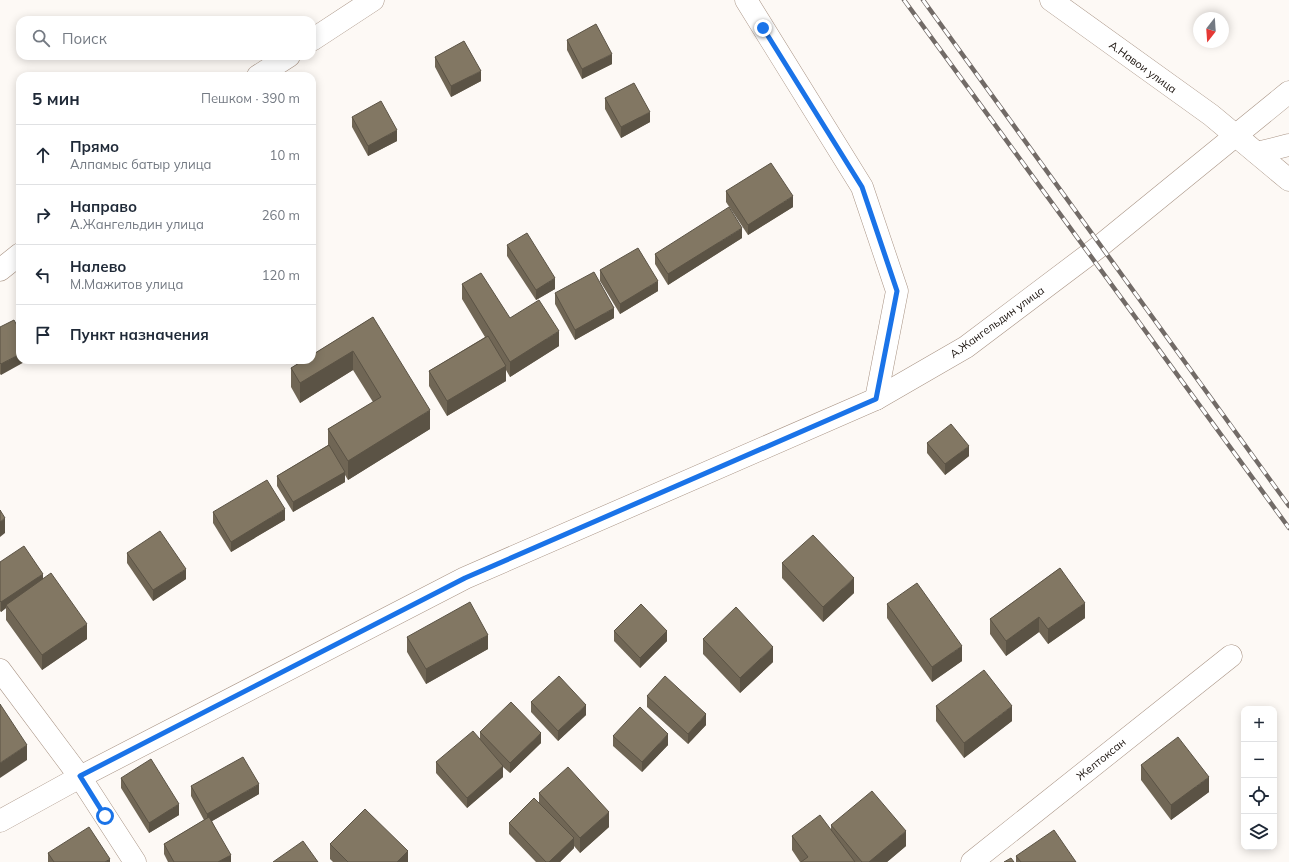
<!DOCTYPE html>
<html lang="ru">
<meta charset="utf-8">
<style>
:root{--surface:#fff;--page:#f6f6f7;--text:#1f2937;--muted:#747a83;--line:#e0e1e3}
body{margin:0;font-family:Mulish,sans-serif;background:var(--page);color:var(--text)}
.controls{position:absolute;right:12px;bottom:12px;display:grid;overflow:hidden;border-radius:8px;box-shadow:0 2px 10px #0003}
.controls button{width:36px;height:36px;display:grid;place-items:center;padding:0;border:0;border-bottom:1px solid var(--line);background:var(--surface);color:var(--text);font:20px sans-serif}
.compass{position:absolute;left:1193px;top:12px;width:36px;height:36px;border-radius:50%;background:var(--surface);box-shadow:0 2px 10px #0003;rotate:197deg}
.stop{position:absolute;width:12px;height:12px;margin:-9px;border:3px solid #1a73e8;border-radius:50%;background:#fff}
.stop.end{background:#1a73e8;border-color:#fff;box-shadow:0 1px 4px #0008}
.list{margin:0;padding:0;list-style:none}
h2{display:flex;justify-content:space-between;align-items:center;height:52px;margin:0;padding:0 16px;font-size:17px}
h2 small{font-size:13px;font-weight:400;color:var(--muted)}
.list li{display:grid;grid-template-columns:26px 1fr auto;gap:12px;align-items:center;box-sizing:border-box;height:60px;padding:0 16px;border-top:1px solid var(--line)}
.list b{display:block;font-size:15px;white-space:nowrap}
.list p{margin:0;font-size:13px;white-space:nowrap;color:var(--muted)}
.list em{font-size:13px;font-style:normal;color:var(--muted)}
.icon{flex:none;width:22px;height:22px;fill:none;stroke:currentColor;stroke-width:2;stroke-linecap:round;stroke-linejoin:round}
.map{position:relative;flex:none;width:1289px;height:862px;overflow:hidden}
.search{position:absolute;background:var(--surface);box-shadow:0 2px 10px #0003;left:16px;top:16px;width:300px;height:44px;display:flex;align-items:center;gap:10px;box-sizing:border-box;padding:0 14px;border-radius:12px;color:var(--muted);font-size:15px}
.panel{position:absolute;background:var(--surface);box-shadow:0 2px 10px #0003;left:16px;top:72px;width:300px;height:292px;border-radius:12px}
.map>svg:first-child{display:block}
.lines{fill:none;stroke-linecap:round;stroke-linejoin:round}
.street-casing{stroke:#a99485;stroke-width:23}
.secondary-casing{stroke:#a99485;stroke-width:23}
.street{stroke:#fff;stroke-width:22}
.secondary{stroke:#fff;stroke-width:22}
.rail-casing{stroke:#726b67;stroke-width:4.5}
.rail{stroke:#fff;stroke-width:3;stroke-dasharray:9;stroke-linecap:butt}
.wall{fill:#706655}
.shaded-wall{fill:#5b5345}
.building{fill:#827763;stroke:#5b5345}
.route{stroke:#1a73e8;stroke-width:5}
.labels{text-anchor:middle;stroke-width:3;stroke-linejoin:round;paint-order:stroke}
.street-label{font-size:11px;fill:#18100b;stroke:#fff}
</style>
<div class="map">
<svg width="1289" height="862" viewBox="0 0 1289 862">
<rect width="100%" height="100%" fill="#fdf9f5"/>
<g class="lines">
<g class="street-casing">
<g id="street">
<path d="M746,0L862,187L897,291L876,399"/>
<path d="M1051,0L1211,115L1289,180"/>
<path d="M312,40L373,0"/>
<path d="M258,76L289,56"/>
<path d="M1257,153L1289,145"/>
<path d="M0,270L20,254"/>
<path d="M0,670L80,777L135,862"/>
<path d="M972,862L1231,656"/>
</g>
</g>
<g class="secondary-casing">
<path id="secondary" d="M0,821L80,777L465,578L876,399L966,347L1100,246L1289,92"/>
</g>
<use href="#street" class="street"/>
<use href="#secondary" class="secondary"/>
<g class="rail-casing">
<g id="rail">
<path d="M904,0L1289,528"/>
<path d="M923,0L1289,506"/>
</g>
</g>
<use href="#rail" class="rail"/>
</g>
<g class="wall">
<path d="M567,40L612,64L582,79L567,50Z"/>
<path d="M435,57L481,81L451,97L435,67Z"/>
<path d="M605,98L650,122L621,138L605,109Z"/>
<path d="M352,117L397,141L368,156L352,127Z"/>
<path d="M726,191L793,207L748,235L726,202Z"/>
<path d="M742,238L668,285L655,264V254Z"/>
<path d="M507,245L555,289L536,300L507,256Z"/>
<path d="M600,270L658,291L620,314L600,281Z"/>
<path d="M462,284L510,318L559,346L510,377L506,370V381L447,416L429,386V371L485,337L462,299Z"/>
<path d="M555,293L614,318L575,340L555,304Z"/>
<path d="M373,317L430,429L348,480L345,475V482L293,512L277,486V476L328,445V429L373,402L353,370L300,403L291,387V368Z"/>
<path d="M0,327L20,331L1,375L0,374Z"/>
<path d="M927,443L969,456L945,475L927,453Z"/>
<path d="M213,512L285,520L231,552L213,523Z"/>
<path d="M127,553L186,579L153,601L127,563Z"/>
<path d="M0,562L43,579L87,639L42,670L6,620V608L1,612L0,611Z"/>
<path d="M782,563L854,593L823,622L782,578Z"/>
<path d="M1060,568L1085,618L1048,644L1039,632L1006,656L990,634V619Z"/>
<path d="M887,604L962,661L932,682L887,618Z"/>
<path d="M614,631L667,641L640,668L614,641Z"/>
<path d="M407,637L488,649L426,684L407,652Z"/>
<path d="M703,639L773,662L740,693L703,654Z"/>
<path d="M647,696L706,725L688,744L647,707Z"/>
<path d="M531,702L586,715L558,741L531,712Z"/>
<path d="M936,706L1012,721L964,758L936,721Z"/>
<path d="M480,732L541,743L510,773L503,767V777L467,808L436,773V762L480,739Z"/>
<path d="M613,736L668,745L642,772L613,746Z"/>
<path d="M1141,765L1209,792L1171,820L1141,780Z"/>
<path d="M121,778L179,815L149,833L121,788Z"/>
<path d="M191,786L259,794L212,821L231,862H168L164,854V844L204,820L191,796Z"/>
<path d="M539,793L609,827L580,853L574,846V848L560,862H536L509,834V823L539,803Z"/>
<path d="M831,825L906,846L887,862H800L792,850V836L831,829Z"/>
<path d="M330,844L408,862H333L330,859Z"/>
<path d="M48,853L110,862H48Z"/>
<path d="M1016,856L1076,862H1016Z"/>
</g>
<g class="shaded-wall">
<path d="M612,54V64L582,79V69Z"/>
<path d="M481,71V81L451,97V86Z"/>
<path d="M650,112V122L621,138V127Z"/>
<path d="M397,130V141L368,156V146Z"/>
<path d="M793,196V207L748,235V225Z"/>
<path d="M742,228V238L668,285V274Z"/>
<path d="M555,278V289L536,300V290Z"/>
<path d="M658,281V291L620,314V304Z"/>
<path d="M614,308V318L575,340V330Z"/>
<path d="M559,331V346L510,377V362Z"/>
<path d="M353,351V370L300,403V383Z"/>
<path d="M20,354V360H28L1,375V364Z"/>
<path d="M506,366V381L447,416V401Z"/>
<path d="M430,410V429L348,480V461Z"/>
<path d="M969,446V456L945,475V464Z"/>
<path d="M345,472V482L293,512V502Z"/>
<path d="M285,509V520L231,552V542Z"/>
<path d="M5,518V533L0,537V522Z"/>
<path d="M186,569V579L153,601V590Z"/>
<path d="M43,574V584L6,605V608L1,612V602Z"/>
<path d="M854,578V593L823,622V607Z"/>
<path d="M1085,603V618L1048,644V629Z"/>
<path d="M1039,617V632L1006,656V641Z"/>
<path d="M87,624V639L42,670V655Z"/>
<path d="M667,631V641L640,668V658Z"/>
<path d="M488,635V649L426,684V669Z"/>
<path d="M962,646V661L932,682V667Z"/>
<path d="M773,647V662L740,693V678Z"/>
<path d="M586,705V715L558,741V731Z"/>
<path d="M1012,706V721L964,758V743Z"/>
<path d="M706,714V725L688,744V734Z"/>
<path d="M541,733V743L510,773V763Z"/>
<path d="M668,734V745L642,772V762Z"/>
<path d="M27,745V760L0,778V763Z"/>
<path d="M503,766V777L467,808V798Z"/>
<path d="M1209,777V792L1171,820V805Z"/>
<path d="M259,784V794L207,824V814Z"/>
<path d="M179,804V815L149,833V823Z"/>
<path d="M609,812V827L580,853V838Z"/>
<path d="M906,831V846L887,862H869Z"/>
<path d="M574,838V848L560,862H549Z"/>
<path d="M408,851V862H397Z"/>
<path d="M231,855V862H218Z"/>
<path d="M110,859V862H105Z"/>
</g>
<g class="building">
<path d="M596,24L612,54L582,69L567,40Z"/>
<path d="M464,41L481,71L451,86L435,57Z"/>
<path d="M634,83L650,112L621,127L605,98Z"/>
<path d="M381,101L397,130L368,146L352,117Z"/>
<path d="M771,163L793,196L748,225L726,191Z"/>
<path d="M729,207L742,228L668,274L655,254Z"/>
<path d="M527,233L555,278L536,290L507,245Z"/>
<path d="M638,248L658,281L620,304L600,270Z"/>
<path d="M594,272L614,308L575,330L555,293Z"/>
<path d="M481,273L510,318L539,300L559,331L510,362L462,284Z"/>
<path d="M373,317L430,410L348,461L328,429L381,397L353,351L300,383L291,368L304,360H312V355Z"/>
<path d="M14,320L20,331V354L1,364L0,363V327Z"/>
<path d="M488,336L506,366L447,401L429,371Z"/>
<path d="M951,424L969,446L945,464L927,443Z"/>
<path d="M329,445L345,472L293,502L277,476Z"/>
<path d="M267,480L285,509L231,542L213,512Z"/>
<path d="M0,510L5,518L0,522Z"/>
<path d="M160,531L186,569L153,590L127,553Z"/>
<path d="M813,535L854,578L823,607L782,563Z"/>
<path d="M24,546L43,574L1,602L0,601V562Z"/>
<path d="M1060,568L1085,603L1048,629L1039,617L1006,641L990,619Z"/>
<path d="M51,573L87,624L42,655L6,605Z"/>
<path d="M917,583L962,646L932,667L887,604Z"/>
<path d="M470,602L488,635L426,669L407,637Z"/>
<path d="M641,604L667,631L640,658L614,631Z"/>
<path d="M736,607L773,647L740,678L703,639Z"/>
<path d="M984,670L1012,706L964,743L936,706Z"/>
<path d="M559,676L586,705L558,731L531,702Z"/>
<path d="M665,676L706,714L688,734L647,696Z"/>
<path d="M511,702L541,733L510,763L480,732Z"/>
<path d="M0,704L27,745L0,763Z"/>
<path d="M640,707L668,734L642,762L613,736Z"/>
<path d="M473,731L503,766L467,798L436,762Z"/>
<path d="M1178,737L1209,777L1171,805L1141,765Z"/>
<path d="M243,757L259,784L207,814L191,786Z"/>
<path d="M151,759L179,804L149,823L121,778Z"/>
<path d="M568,767L609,812L580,838L539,793Z"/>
<path d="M872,791L906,831L869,862H862L831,825Z"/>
<path d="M534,798L574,838L549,862H546L509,823Z"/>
<path d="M365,809L408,851L397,862H348L330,844Z"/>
<path d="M820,815L855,862H801L808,857L792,836Z"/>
<path d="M209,817L231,855L218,862H174L164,844Z"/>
<path d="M89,827L110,859L105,862H54L48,853Z"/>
<path d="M1054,830L1076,862H1021L1016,856Z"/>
<path d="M303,841L318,862H273Z"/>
<path d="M1011,858L1014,862H1004Z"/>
</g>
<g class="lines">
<path class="route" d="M105,816L80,776L465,578L876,399L897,291L862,187L763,28"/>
</g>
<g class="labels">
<g class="street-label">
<text transform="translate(1143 67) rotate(36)" y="4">А.Навои улица</text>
<text transform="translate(997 322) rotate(-36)" y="4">А.Жангельдин улица</text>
<text transform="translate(1101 759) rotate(-39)" y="4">Желтоксан</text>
</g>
</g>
</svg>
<div class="controls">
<button>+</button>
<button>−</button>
<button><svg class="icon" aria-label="locate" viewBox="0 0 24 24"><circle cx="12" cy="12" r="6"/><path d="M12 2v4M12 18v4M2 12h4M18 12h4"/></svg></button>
<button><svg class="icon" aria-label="layers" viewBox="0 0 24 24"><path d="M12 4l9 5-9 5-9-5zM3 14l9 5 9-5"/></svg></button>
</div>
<svg class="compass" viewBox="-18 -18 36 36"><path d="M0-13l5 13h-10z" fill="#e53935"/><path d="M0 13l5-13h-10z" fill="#747a83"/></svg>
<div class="stop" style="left:105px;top:816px"></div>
<div class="stop end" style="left:763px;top:28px"></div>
<div class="search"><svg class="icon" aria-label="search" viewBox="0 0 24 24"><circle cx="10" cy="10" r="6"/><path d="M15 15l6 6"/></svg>Поиск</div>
<section class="panel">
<h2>5 мин<small>Пешком · 390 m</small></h2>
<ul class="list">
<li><svg class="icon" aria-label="ahead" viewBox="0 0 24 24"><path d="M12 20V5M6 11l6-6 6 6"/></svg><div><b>Прямо</b><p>Алпамыс батыр улица</p></div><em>10 m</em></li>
<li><svg class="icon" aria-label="right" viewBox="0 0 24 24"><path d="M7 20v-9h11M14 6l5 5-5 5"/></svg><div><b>Направо</b><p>А.Жангельдин улица</p></div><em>260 m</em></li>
<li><svg class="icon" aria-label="left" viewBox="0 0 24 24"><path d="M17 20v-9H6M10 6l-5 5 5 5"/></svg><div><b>Налево</b><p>М.Мажитов улица</p></div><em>120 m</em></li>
<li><svg class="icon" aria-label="arrive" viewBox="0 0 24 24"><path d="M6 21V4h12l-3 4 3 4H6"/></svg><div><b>Пункт назначения</b></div></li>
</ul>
</section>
</div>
